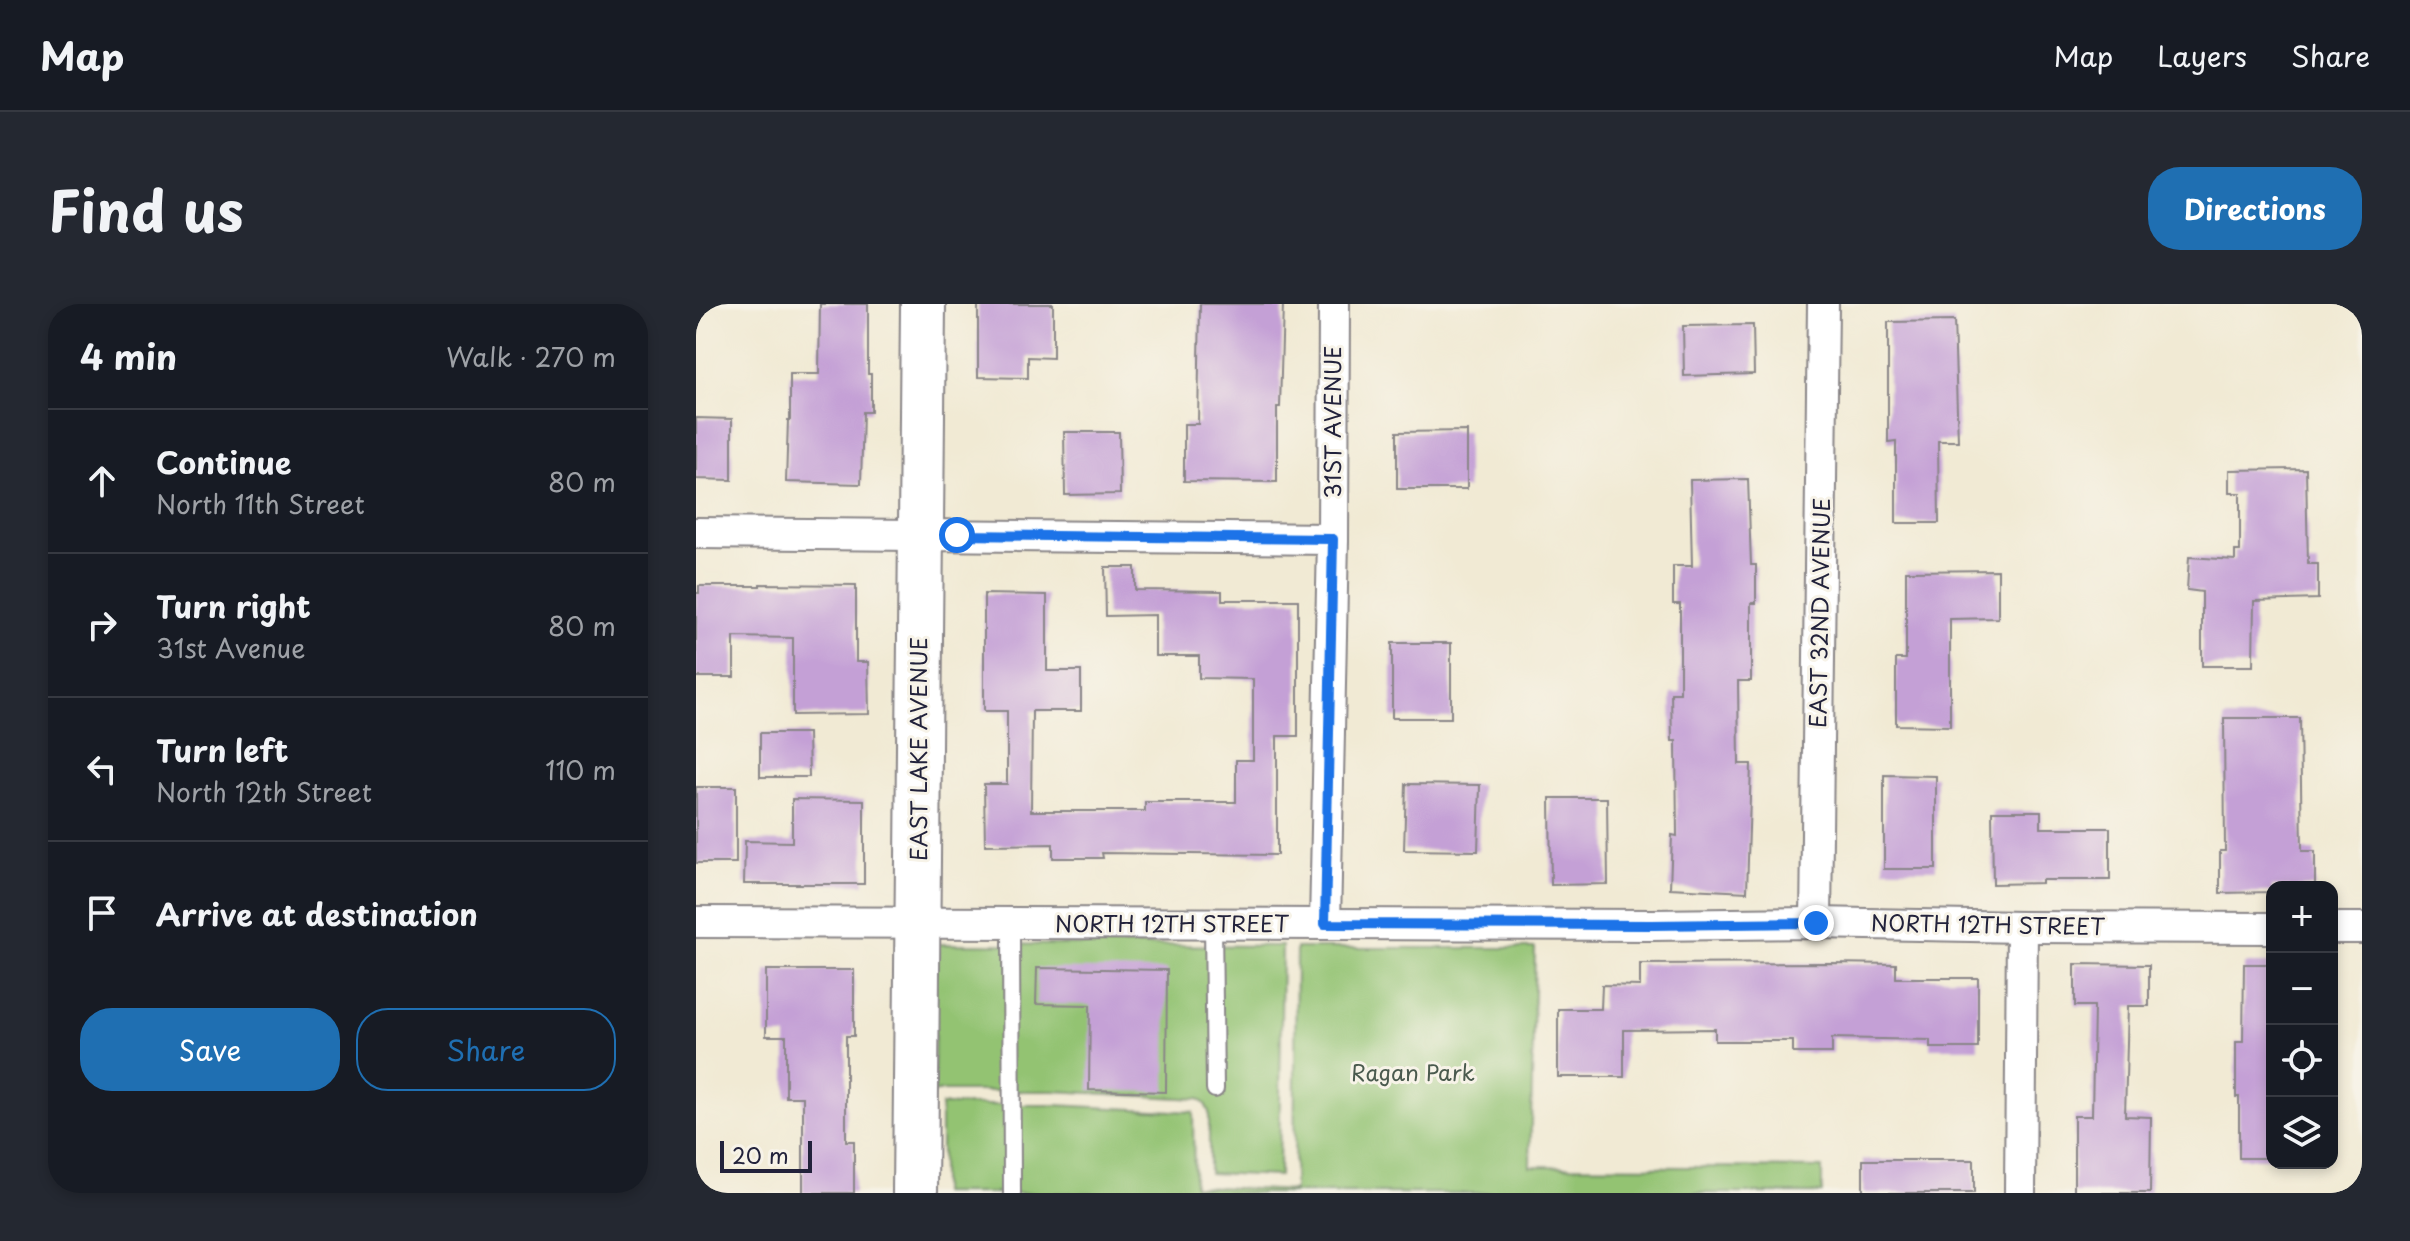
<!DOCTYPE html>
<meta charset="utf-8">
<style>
:root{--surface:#171b24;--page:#242831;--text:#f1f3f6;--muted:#9ea1a6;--line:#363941;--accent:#1f6fb2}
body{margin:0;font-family:"Playpen Sans",sans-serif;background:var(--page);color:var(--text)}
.controls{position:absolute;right:24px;bottom:24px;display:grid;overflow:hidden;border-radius:16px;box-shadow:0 4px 12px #0003}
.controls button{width:72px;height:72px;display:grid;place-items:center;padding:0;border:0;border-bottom:2px solid var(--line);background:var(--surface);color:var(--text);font:40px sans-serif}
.scale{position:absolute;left:24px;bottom:20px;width:92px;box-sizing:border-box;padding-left:8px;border:4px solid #22223b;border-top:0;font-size:22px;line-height:28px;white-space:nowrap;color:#22223b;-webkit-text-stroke:6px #f7f3e8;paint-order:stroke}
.stop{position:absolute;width:24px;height:24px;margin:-18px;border:6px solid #1a73e8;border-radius:50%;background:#fff}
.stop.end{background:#1a73e8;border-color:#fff;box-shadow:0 2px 8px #0008}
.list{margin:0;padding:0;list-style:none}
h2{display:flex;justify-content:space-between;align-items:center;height:104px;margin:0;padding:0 32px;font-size:34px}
h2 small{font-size:26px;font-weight:400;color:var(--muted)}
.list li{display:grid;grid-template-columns:52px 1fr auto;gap:24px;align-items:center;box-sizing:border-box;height:144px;padding:0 32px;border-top:2px solid var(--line)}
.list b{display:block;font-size:30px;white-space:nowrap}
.list p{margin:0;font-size:26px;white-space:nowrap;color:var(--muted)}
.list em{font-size:26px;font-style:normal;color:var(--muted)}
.actions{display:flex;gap:16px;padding:24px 32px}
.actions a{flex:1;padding:18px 0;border:2px solid var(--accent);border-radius:32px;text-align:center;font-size:28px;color:var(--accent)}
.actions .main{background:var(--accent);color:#fff}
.icon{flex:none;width:44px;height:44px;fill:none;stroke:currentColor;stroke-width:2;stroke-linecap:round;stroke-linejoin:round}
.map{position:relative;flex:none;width:1666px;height:889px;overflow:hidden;border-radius:32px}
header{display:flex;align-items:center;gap:48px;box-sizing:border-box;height:112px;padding:0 40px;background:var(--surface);border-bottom:2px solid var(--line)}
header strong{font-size:38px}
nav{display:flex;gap:44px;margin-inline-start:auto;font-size:28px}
.intro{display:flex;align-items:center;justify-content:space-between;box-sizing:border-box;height:192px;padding:0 48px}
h1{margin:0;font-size:56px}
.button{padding:20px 36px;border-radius:32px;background:var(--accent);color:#fff;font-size:28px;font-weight:700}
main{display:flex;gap:48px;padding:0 48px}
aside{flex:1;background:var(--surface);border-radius:32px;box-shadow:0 4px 12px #0003}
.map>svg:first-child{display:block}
.green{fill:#93c372;stroke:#5a7256;stroke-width:2}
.building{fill:#c4a0d6}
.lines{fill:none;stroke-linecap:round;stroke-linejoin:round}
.lane-casing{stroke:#8a8688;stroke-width:20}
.street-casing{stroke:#8a8688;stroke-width:34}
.secondary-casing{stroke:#8a8688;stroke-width:48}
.lane{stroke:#fff;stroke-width:16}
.street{stroke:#fff;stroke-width:30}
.secondary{stroke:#fff;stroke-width:44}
.route{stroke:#1a73e8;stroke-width:10}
.labels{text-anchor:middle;stroke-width:6;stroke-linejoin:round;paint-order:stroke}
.street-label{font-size:22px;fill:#22223b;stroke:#f7f3e8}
.park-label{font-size:22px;fill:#4a5a4e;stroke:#f7f3e8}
</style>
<header>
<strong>Map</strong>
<nav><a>Map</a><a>Layers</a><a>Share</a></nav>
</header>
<div class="intro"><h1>Find us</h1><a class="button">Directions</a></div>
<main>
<aside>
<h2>4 min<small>Walk · 270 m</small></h2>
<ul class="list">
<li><svg class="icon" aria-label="ahead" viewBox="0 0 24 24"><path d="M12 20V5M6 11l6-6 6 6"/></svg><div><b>Continue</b><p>North 11th Street</p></div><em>80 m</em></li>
<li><svg class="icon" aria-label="right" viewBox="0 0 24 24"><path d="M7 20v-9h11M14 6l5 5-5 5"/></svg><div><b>Turn right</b><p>31st Avenue</p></div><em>80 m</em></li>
<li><svg class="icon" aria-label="left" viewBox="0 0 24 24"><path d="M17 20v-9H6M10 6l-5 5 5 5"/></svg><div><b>Turn left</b><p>North 12th Street</p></div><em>110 m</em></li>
<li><svg class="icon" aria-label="arrive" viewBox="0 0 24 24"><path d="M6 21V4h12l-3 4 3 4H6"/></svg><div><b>Arrive at destination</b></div></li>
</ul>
<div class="actions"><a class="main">Save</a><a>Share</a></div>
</aside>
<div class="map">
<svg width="1666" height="889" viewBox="0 0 1666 889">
<rect width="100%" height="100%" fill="#f7f3e8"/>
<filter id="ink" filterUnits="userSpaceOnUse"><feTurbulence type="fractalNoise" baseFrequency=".0125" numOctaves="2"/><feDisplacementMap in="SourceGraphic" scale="16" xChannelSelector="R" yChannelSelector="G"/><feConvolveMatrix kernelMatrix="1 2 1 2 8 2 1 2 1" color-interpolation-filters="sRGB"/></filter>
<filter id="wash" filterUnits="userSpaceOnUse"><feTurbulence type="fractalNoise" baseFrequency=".006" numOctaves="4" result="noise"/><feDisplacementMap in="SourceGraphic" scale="32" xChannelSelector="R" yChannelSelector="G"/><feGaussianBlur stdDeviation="1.8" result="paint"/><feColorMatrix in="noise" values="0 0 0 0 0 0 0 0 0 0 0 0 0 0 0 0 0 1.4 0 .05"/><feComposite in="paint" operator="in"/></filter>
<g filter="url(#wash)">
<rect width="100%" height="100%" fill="#f1ead4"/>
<g class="green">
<path d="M239,640L586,642L583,872L513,869V808L509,800L502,795L358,787H245L238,789Z"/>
<path d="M600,644H839L834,862L1126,864V889H245V801H358L497,808L498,882L598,887Z"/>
</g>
<g id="blocks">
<g class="building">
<path d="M124,0H172V70H175V108H167L165,180L90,178L92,116H94V70H123Z"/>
<path d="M282,0H357V54L332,53V74L282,73Z"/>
<path d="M504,0H587L584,103H581V178L488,177V120H502Z"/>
<path d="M1258,17L1262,137H1242L1243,219H1200V137L1192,138V18Z"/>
<path d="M1057,21L1058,70L988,72L987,22Z"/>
<path d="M0,114L36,115V176L0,175Z"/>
<path d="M771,127V185H701V128Z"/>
<path d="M368,128H423L424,190L369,191Z"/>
<path d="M1610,165L1612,260H1622V295L1558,297L1557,362H1506V288L1491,286L1493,253L1539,256V247H1544V189H1533V166Z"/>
<path d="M1052,175L1055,261H1060V299H1055V377H1042L1043,460H1055L1051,588L974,584L976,531L981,532L980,437H976L975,389H984V300H977V262H996L994,176Z"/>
<path d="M409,263H439V286L526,287V296H602V432H581V551L406,549L407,554H357V540L289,541L288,480H311V407H288V290L351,291V367H385V407H336L335,507H449V498H540V456H557V375L503,374V352H459V311L410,312Z"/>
<path d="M1302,266V314L1254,315V422L1200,421V355H1210V267Z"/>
<path d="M64,280L160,281V358H172L173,410L97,411V334L38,333V373H0V289H3V282H64Z"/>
<rect x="696" y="339" width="59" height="75"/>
<path d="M1528,414H1604L1606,547H1619V583H1576V588L1524,589V547H1529Z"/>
<path d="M64,429H112L113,473H64Z"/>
<path d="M1188,471L1240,472V565H1188Z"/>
<path d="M710,480L784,481L782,547L708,546Z"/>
<rect x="0" y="483" width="40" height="76"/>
<path d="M854,494H911L912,580L855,581Z"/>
<path d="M96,495L168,496V580H48L49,537L96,538Z"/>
<path d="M1296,507H1345V524H1414V576H1346V579L1297,580Z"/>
<path d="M1134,659L1200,660V674H1282V744H1234V736L1136,734V749H1097V737H1019V725L928,726V773H862V705H905L906,681L944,682V660Z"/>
<path d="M1379,660L1453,661V702H1432L1429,812L1455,813L1454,889H1378V812H1396L1398,702H1379Z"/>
<path d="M1548,660H1576V854H1543V793H1540V738H1547Z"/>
<path d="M341,664L471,666L470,788L393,786L394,701L340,700Z"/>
<path d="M70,666H158V732H150V837H158V889H107V793H90V732H70Z"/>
<rect x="1167" y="856" width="111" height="33"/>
</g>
</g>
</g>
<g filter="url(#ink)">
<use href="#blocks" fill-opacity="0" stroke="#8a8688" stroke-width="2"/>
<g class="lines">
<g class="lane-casing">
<g id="lane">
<path d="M315,619L316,889"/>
<path d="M517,620L519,785"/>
</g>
</g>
<g class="street-casing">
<g id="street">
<path d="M0,229L637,235"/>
<path d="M0,618L956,621L1120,619L1326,623L1576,624"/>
<path d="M1120,619L1127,0"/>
<path d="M629,620L637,235L638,0"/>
<path d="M1636,624H1666"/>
<path d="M1324,889L1326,623"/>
</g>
</g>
<g class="secondary-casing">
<path id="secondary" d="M219,889L227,0"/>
</g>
<use href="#lane" class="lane"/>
<use href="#street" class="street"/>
<use href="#secondary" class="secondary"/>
</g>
</g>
<g class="lines" filter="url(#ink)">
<path class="route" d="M261,231L637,235L629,620L956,621L1120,619"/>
</g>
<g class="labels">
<g class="street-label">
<text transform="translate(637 118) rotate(-90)" y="8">31ST AVENUE</text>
<text transform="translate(1124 309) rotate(-89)" y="8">EAST 32ND AVENUE</text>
<text transform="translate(223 445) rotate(-90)" y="8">EAST LAKE AVENUE</text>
<text x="476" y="628">NORTH 12TH STREET</text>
<text transform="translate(1292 621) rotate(1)" y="8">NORTH 12TH STREET</text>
</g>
<g class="park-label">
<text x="717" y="777">Ragan Park</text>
</g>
</g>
</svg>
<div class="controls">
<button>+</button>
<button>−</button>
<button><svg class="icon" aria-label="locate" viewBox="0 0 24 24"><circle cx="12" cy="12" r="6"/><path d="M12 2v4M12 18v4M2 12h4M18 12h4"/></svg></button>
<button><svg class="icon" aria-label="layers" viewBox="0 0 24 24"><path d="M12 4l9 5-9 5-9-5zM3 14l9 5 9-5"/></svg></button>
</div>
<div class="scale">20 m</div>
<div class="stop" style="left:261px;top:231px"></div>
<div class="stop end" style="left:1120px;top:619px"></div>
</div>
</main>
